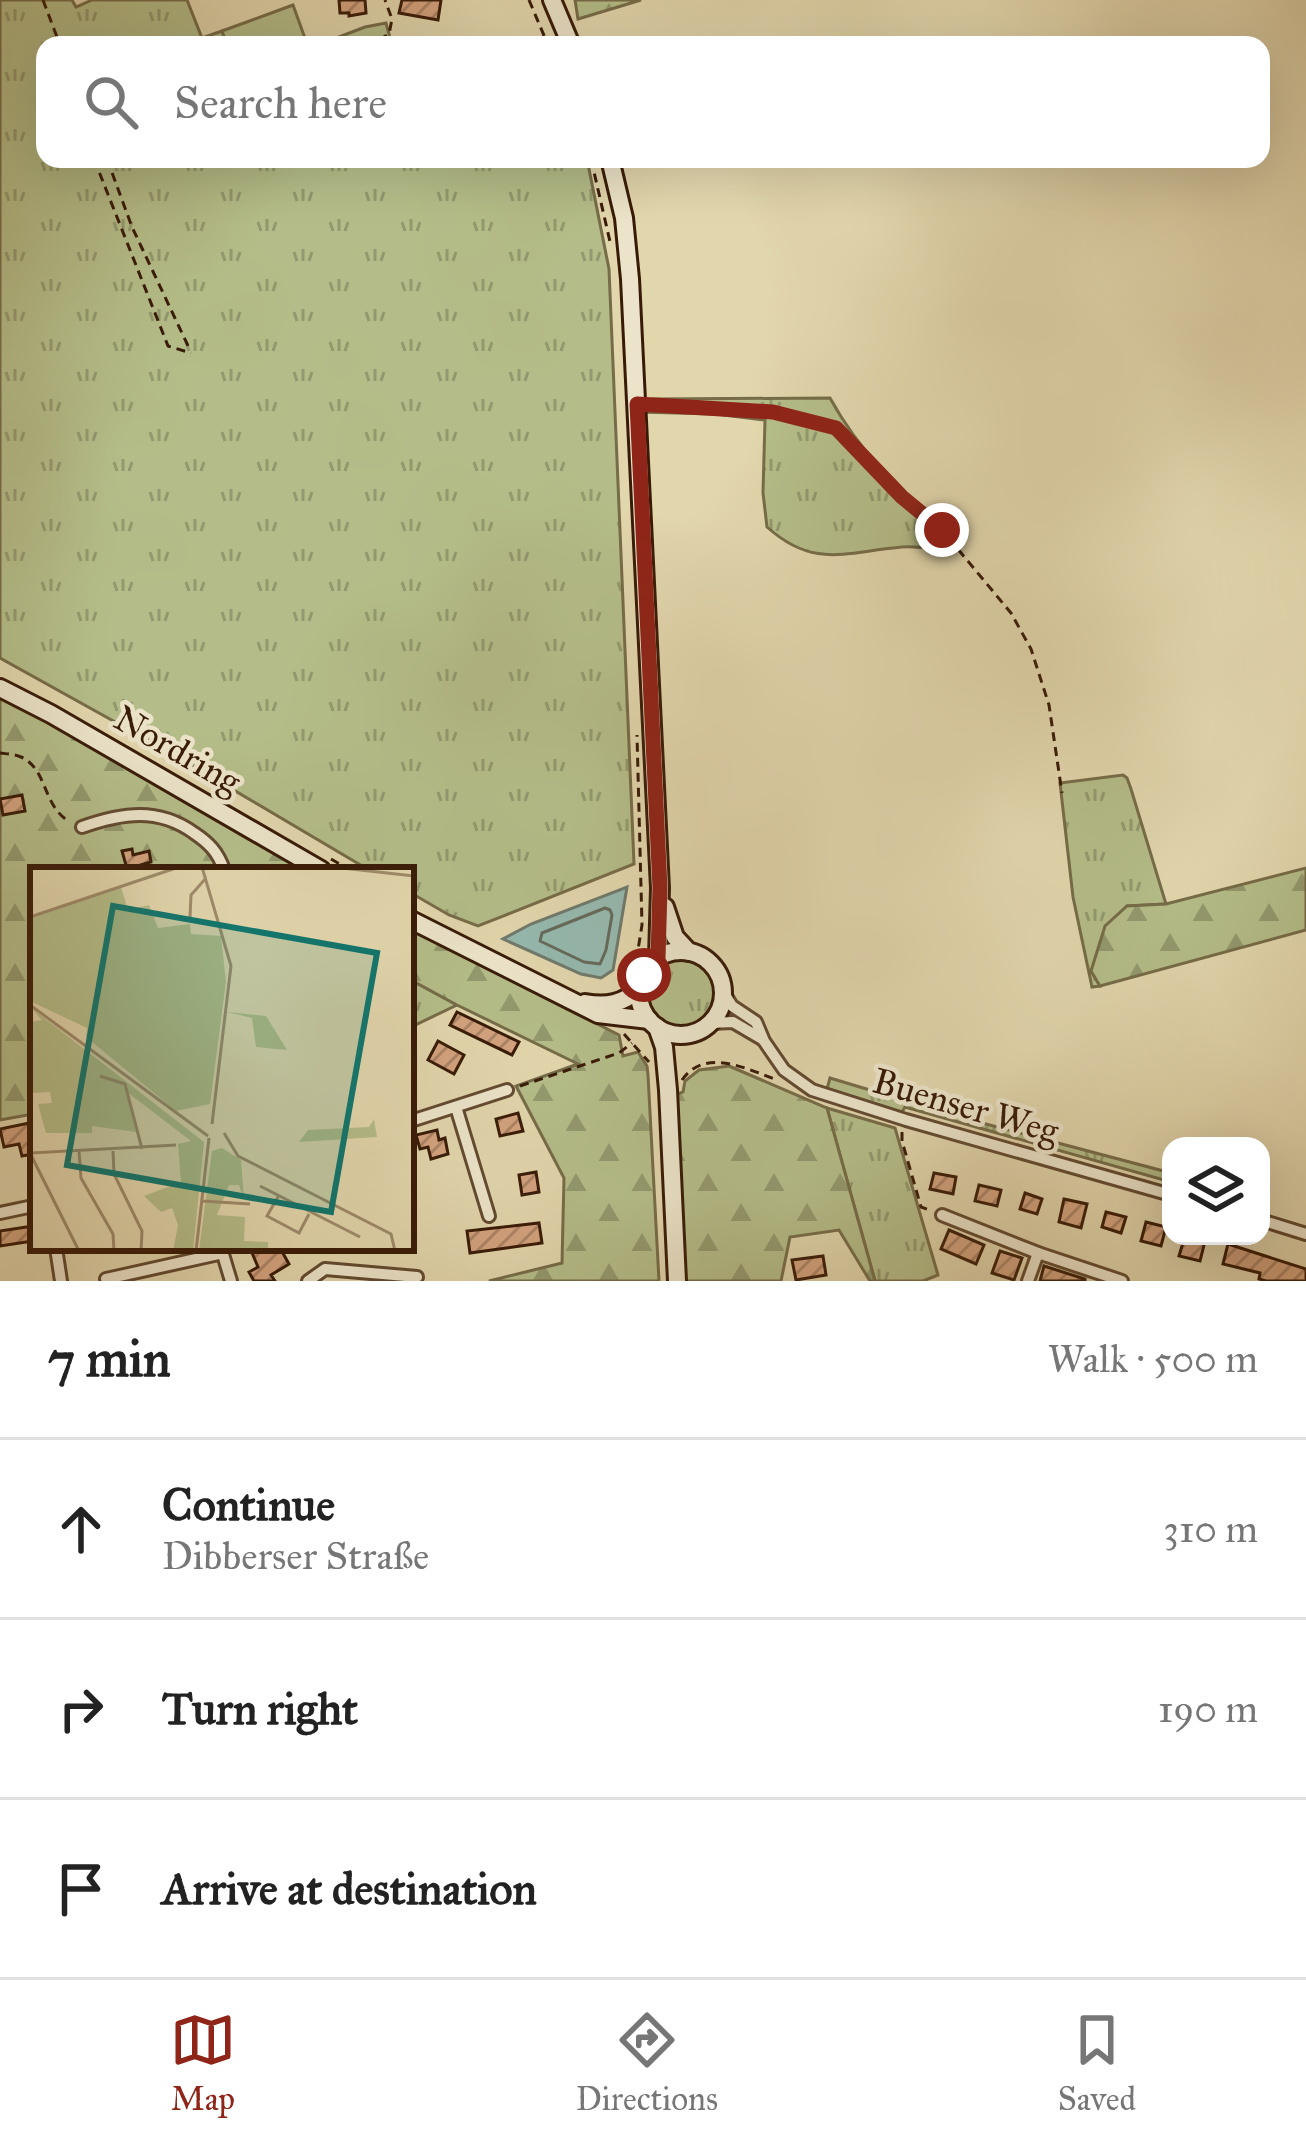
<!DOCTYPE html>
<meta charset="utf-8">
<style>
:root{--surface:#fff;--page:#f6f6f6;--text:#222;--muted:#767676;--line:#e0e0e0;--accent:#8f2418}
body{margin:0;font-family:"IM FELL Great Primer",serif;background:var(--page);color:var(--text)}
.controls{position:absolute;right:36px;bottom:36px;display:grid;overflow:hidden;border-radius:24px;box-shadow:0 12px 48px #0002}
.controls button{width:108px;height:108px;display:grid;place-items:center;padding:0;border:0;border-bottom:3px solid var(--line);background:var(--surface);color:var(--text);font:60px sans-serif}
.stop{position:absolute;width:36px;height:36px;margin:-27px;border:9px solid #8f2418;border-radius:50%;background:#fff}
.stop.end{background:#8f2418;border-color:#fff;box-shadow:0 3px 12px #0008}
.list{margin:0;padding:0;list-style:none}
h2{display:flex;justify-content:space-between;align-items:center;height:156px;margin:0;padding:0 48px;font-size:51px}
h2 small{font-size:39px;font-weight:400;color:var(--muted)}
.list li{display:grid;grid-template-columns:78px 1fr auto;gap:36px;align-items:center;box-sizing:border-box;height:180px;padding:0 48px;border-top:3px solid var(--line)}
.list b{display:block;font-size:45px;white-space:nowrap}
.list p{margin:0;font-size:39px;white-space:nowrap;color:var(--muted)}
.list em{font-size:39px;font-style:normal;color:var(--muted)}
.icon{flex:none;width:66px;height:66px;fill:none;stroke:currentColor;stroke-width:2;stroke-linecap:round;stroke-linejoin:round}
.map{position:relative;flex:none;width:1306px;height:1281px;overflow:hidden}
.search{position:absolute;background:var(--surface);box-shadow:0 12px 48px #0002;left:36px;right:36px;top:36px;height:132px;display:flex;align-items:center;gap:30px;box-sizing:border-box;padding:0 42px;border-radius:24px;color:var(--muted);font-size:45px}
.sheet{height:696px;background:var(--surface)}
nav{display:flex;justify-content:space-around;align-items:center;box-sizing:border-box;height:168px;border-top:3px solid var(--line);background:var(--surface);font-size:33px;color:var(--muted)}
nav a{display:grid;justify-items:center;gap:6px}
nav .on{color:var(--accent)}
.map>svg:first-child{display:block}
.grass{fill:url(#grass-tufts);stroke:#766c48;stroke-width:3}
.forest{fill:url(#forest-firs);stroke:#766c48;stroke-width:3}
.green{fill:#b4bd89;stroke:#766c48;stroke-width:3}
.water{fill:#95b9af;stroke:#707a6c;stroke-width:3}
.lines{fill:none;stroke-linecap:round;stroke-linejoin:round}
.shore{stroke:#666a5b;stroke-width:3}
.building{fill:url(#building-hatch);stroke:#381b07;stroke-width:3}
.street-casing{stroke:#624a30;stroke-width:16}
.secondary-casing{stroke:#381b07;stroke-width:22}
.path{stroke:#381b07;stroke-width:3;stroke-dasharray:9 6;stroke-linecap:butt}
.street{stroke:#ece4ca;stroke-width:10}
.secondary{stroke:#ece4ca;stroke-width:16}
.route{stroke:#8f2418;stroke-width:15}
.labels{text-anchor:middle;stroke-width:9;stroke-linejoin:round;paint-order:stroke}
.street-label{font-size:36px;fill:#381b07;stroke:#ece4ca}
.inset-road{fill:none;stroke:#9e8b6b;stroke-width:3}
.view{fill:#0f766e;fill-opacity:0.15;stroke:#0f766e;stroke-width:6}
.inset-edge{fill:none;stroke:#381b07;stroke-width:6}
</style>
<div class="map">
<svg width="1306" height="1281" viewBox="0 0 1306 1281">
<defs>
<pattern id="grass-tufts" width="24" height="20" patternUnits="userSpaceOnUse" patternTransform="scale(3)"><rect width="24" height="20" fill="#b4bd89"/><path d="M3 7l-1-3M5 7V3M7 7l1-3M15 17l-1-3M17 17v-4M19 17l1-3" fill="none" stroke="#93996e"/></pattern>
<pattern id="forest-firs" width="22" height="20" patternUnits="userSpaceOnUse" patternTransform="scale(3)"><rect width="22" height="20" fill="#b4bd89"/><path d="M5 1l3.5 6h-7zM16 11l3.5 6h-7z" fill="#93996e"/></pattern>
<pattern id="building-hatch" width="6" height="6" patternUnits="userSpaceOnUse" patternTransform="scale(3)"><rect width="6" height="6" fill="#d3a37f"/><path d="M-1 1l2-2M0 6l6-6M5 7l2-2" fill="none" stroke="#ac8466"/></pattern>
</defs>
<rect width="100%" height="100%" fill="#e2d6ad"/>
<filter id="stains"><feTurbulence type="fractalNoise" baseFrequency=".00167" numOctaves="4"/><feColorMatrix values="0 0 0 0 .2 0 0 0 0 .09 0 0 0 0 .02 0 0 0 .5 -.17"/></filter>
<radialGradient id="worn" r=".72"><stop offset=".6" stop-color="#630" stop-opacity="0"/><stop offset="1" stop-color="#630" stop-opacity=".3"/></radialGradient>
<g class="grass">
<path d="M0,0H72L76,7L92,0H187L202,38L222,31L227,45H45V159H587L609,269L634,864L478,926L449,915L411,893V870H369L171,753L0,658Z"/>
<path d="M386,23L392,45H318L365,27Z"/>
<path d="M830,398C864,460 907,496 958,543L950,551C934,549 918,546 902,547C845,552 814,569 767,527L763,493L765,420L715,414L637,412V404L653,399Z"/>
<path d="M1123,775L1127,778L1131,789L1166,904L1127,906L1091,971L1100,986L1092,987L1073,897L1060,783Z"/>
<circle cx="681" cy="993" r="33"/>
<path d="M411,980L457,1005L411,1027Z"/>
<path d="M830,1078L956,1116L1171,1173V1182L905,1107L902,1112L827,1089Z"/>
<path d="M827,1108L895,1128L938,1275L923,1281H875Z"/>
</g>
<g class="forest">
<path d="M575,0H641L578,19Z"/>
<path d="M0,694L69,729L304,870H33V1114L0,1120Z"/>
<path d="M1306,868V930L1100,986L1091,971L1105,926L1127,906L1166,904Z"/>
<path d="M411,929L619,1035L623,1056L638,1052L647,1066L648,1075L659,1281H489L562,1263L564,1178L516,1086L578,1064L457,1005L411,980Z"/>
<path d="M729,1066L827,1108L875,1281H870L839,1230L790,1237L781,1281H686L675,1095L683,1092L685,1081L699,1070Z"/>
</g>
<path class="green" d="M293,5L306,41L294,45H227L222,31Z"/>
<path class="water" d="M627,887L613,970L601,978L581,974L503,939L531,924Z"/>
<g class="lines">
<path class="shore" d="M605,908L610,910L612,915L606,950L600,964L584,962L540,941L542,933Z"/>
</g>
<g class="building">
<path d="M339,0H365L366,13L349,16V13H340Z"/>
<path d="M402,0H441L438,20L399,13Z"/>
<path d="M22,795L25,811L3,815L0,799Z"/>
<path d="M132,849L133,855L149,851L151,862L127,869L122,851Z"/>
<path d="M457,1012L519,1042L512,1055L450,1025Z"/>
<path d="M438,1041L464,1055L454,1074L428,1060Z"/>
<path d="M518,1113L523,1131L500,1136L496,1119Z"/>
<path d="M29,1123L33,1154L22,1156L19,1144L4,1147L0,1129Z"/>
<path d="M437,1130L439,1140L445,1138L448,1154L431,1159L428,1147L420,1149L416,1135Z"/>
<path d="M536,1172L539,1192L522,1195L519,1175Z"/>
<path d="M934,1173L956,1177L953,1194L930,1189Z"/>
<path d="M979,1185L1001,1190L997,1206L975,1201Z"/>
<path d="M1025,1193L1042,1199L1037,1214L1020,1209Z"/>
<path d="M1064,1199L1087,1204L1081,1228L1059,1222Z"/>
<path d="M1106,1212L1126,1217L1121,1233L1102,1227Z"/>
<path d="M1146,1222L1166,1227L1161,1246L1141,1241Z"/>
<path d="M539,1223L542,1243L470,1253L467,1231Z"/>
<path d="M33,1226V1241L0,1246V1231Z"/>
<path d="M949,1230L984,1245L976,1264L941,1249Z"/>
<path d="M1185,1236L1205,1241L1200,1261L1179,1256Z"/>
<path d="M1228,1244L1306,1269V1281H1266L1259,1279L1260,1273L1223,1264Z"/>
<path d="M250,1248H280L289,1264L271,1275L275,1281H254L249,1272L258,1267Z"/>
<path d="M1000,1251L1022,1258L1014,1280L992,1273Z"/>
<path d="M823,1256L826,1275L796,1280L792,1260Z"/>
<path d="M1044,1266L1085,1279V1281H1040Z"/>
</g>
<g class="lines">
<g class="street-casing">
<g id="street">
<path d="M82,827C122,813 158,807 194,833C209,843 218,852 224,870"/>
<path d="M723,991L732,1006L756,1022L764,1041L784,1070L812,1090L906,1120L1171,1195"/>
<path d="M710,1023L733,1022L762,1039"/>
<path d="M456,1107L489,1216"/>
<path d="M411,1121L507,1090"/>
<path d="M0,1213L33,1206"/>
<path d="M942,1215L1038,1253L1122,1281"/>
<path d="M1261,1220L1306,1234"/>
<path d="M56,1248L61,1281"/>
<path d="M222,1251L231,1281"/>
<path d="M106,1279L223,1253"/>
<path d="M308,1281L325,1269L417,1277"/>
<path d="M1028,1281L1038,1253"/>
</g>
</g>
<g class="secondary-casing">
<g id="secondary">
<path d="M552,0L571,45"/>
<path d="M610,159L624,218L630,279L660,888L658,958"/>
<path d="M0,688L51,714L321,870"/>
<path d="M665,907L675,937L689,952"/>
<path d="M411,920L598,1014L649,1020"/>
<circle cx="681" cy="993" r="42"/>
<path d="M585,1003C607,1007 623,1004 640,988"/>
<path d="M657,1027L664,1047L668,1090L677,1281"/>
</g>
</g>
<g class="path">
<path d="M43,0L60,45"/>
<path d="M529,0L548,45"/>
<path d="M365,45L373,43L389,34L392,19L385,0"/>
<path d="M94,159L168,346L191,353"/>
<path d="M107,159L132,227L190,350"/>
<path d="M591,159L611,246"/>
<path d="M651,404L773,412L836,428L902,497L942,530L1011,613L1031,649L1049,705L1062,793"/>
<path d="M0,753C7,754 14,754 21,757C48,769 42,806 70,822"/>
<path d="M331,859L350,870"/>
<path d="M630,975L637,956L642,925L637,735"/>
<path d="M624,1034L649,1062"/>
<path d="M682,1080C705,1047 747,1069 777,1080"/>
<path d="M520,1086L619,1053L632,1043"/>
<path d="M902,1132V1141L921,1207L929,1210"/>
</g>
<use href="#street" class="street"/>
<use href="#secondary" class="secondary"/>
</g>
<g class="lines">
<path class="route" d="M644,975L658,958L660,888L637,404L773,412L836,428L902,497L942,530"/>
</g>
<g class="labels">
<g class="street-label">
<text transform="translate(178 749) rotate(30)" y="13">Nordring</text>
<text transform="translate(966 1105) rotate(16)" y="13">Buenser Weg</text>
</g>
</g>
<g transform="translate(30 867)">
<rect width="384" height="384" fill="#e2d6ad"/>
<path d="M91,20L98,43L119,38L128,61L160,57L161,67L191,69L196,115L180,237L146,244L56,170L57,161L0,134V51ZM197,145L236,149L257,183L226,180L222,151Z" fill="#b4bd89"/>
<path d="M0,140L174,275L163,384H143L148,358L142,341L131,345L114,329L151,315L148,277L161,274L97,225L106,265L62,259V266H16L8,237L22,236L20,225L0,226V155L12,153ZM344,252L347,270L269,275L278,263L339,260ZM192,281L211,293L214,333L209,318H199L187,348L215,350L214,374L238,375V384H169L182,284Z" fill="#b4bd89"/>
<path class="inset-road" d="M172,0L201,99L182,257M303,0L384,9M0,50L149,0M160,50L161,28L176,11M0,138L178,269M70,209L95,217L112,282M194,266L208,289L361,367L365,384M49,284L51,311L83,367L84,384M83,284L84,307L112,364L111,384M230,319L330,370M248,330L237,349L269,366L279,347M172,334L220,337M49,384L0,286L146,278M166,384L179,271"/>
<path class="view" d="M83,39L347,86L301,345L37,298Z"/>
<rect width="384" height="384" class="inset-edge"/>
</g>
<rect width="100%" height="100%" filter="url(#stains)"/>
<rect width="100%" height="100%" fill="url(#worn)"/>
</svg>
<div class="controls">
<button><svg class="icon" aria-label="layers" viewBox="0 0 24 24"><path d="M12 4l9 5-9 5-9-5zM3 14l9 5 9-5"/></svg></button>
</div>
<div class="stop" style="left:644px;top:975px"></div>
<div class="stop end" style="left:942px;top:530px"></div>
<div class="search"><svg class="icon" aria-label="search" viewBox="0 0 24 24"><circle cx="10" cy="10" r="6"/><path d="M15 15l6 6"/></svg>Search here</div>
</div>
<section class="sheet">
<h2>7 min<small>Walk · 500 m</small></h2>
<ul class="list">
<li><svg class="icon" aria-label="ahead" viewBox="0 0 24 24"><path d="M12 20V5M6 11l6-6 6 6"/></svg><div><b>Continue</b><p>Dibberser Straße</p></div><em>310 m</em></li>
<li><svg class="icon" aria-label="right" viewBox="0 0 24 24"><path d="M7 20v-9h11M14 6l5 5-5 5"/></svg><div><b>Turn right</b></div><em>190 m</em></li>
<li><svg class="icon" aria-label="arrive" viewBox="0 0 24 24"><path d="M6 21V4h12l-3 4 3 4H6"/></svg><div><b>Arrive at destination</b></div></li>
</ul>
</section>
<nav>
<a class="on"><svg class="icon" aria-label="map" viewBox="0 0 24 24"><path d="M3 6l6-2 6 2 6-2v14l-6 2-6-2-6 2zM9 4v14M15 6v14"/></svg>Map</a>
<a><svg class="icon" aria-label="directions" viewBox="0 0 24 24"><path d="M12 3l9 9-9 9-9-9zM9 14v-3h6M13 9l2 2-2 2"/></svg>Directions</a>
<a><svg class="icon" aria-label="saved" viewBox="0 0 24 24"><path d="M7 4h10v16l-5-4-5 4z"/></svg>Saved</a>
</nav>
